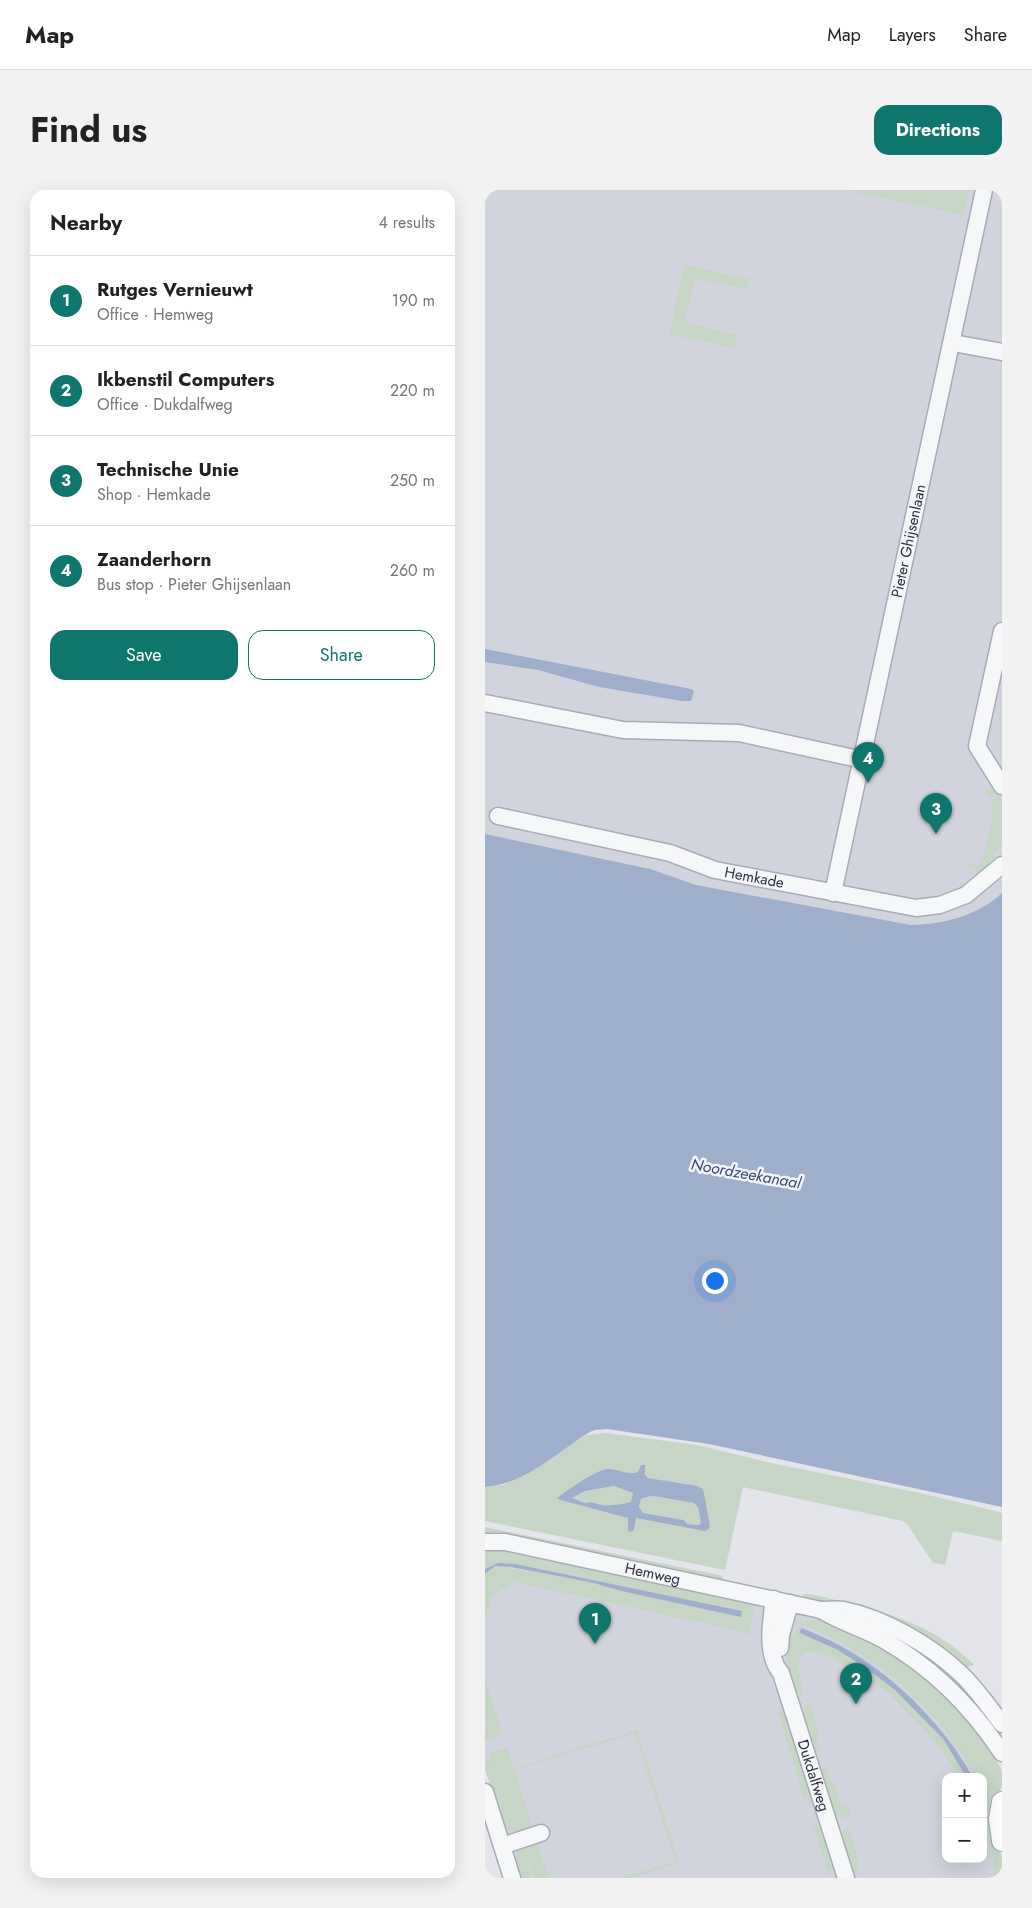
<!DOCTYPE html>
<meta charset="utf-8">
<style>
:root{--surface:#fff;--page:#f2f2f2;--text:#222;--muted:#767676;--line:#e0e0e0;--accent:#0f766e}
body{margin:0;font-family:Jost,sans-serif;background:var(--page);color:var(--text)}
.controls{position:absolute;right:15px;bottom:15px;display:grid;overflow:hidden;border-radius:10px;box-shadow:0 5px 20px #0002}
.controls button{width:45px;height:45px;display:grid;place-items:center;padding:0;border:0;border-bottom:1px solid var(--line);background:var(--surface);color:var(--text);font:25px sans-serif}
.you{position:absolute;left:229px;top:1090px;width:18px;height:18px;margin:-12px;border:4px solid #fff;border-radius:50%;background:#1a73e8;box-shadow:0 0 0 8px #1a73e833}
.badge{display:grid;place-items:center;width:32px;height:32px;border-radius:50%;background:var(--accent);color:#fff;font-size:16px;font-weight:700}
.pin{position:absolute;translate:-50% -41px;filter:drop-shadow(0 1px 2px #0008)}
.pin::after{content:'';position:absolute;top:26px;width:18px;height:15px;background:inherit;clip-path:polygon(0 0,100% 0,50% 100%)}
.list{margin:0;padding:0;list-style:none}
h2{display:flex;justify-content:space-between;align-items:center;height:65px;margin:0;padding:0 20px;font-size:21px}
h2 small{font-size:16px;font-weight:400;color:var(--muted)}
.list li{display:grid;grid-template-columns:32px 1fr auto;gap:15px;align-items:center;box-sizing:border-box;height:90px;padding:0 20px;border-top:1px solid var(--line)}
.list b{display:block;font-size:19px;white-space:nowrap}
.list p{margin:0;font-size:16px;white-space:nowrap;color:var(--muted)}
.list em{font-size:16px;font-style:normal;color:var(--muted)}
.actions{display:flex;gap:10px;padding:15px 20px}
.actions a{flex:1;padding:11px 0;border:1px solid var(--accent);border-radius:15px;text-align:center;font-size:18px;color:var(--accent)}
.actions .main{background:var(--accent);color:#fff}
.map{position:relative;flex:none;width:517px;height:1688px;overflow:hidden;border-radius:15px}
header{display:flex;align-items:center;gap:30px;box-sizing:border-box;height:70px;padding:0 25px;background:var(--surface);border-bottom:1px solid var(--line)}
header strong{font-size:24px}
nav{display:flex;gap:28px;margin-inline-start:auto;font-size:18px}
.intro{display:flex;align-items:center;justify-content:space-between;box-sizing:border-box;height:120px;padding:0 30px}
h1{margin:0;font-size:35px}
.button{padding:12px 22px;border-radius:15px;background:var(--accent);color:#fff;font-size:18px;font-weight:700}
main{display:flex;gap:30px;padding:0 30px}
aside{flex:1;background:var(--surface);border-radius:15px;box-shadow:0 5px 20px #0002}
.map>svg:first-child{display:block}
.built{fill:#d2d4dd;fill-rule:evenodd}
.green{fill:#c6d5c5;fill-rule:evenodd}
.water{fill:#9faeca;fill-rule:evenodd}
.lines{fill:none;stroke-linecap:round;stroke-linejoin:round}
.minor-casing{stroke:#a8abb5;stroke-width:19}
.major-casing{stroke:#a3a8b7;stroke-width:22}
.minor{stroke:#f6f7f9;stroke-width:16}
.major{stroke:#fff;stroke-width:20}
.labels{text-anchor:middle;stroke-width:5;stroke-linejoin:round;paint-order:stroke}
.street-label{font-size:15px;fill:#2b3043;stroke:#f3f5f8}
.water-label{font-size:16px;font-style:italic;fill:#354977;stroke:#f3f5f8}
</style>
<header>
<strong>Map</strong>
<nav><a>Map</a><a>Layers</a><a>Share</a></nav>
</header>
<div class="intro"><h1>Find us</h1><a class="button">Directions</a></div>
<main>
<aside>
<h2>Nearby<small>4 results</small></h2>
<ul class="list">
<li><span class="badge">1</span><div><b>Rutges Vernieuwt</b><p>Office · Hemweg</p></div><em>190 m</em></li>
<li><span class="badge">2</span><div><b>Ikbenstil Computers</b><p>Office · Dukdalfweg</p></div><em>220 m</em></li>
<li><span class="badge">3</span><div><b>Technische Unie</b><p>Shop · Hemkade</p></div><em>250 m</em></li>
<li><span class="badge">4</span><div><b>Zaanderhorn</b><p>Bus stop · Pieter Ghijsenlaan</p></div><em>260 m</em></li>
</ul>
<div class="actions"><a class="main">Save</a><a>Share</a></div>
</aside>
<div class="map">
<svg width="517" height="1688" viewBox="0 0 517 1688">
<rect width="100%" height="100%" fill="#e3e5eb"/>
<g class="built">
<path d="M0,0H517V766L0,672Z"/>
<path d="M0,1362L265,1411L346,1432L503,1555L516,1579L517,1586V1594L509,1616L507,1638L517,1668V1688H34L0,1578ZM461,1587H498V1669H461Z"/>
</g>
<g class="green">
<path d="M360,0H484L478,25Z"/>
<path d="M200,75L264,89L262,100L210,88L200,132L252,145L250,158L184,144Z"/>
<path d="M509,598L517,610V654L504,673L493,683L490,679L483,677L484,674L494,675L501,658L508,625L506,624L509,607L500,605L501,601Z"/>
<path d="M121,1243L212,1255L286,1273L435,1303L506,1320L517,1323V1351L468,1341L460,1375L448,1373L422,1334L418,1331L258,1297L240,1380L0,1331V1297L18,1295L40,1285L101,1245ZM156,1275L163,1288L213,1296L218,1299L219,1341L151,1328L149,1341L144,1342L143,1340L144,1328L73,1309L123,1279L148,1284L153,1282Z"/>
<path d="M129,1296L148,1303L146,1313C141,1314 122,1316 117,1315C111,1314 106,1311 100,1313L87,1308V1307L100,1301Z"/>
<path d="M168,1306L209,1313L213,1317L217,1334L214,1335L201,1334L199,1330L158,1323L154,1317L156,1309L161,1307Z"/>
<path d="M0,1337L209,1380L238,1386V1388L237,1390L12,1342L0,1343Z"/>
<path d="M17,1359L269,1413L265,1448L263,1443L34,1393L33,1391L6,1406L7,1409L0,1429V1384L4,1379L13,1376L109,1393L136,1401L256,1427L257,1421L30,1374C21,1373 8,1374 0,1379V1362Z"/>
<path d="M319,1404C330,1404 343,1408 354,1411C402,1421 454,1438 489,1475L482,1477L477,1476L436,1443L428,1440L359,1416L318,1407Z"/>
<path d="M332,1430L352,1433L406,1460L465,1507L503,1555L516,1579L517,1586V1594L509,1616L507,1638L517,1668V1688H510L507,1660L498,1640V1614L502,1608L498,1600V1587H491C460,1533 417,1487 362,1456C349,1448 335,1442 321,1435H316L315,1443L353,1460L392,1485L416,1505L459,1550L481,1587H474L454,1556L403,1502L367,1478L362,1479C340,1459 303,1448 317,1494L315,1496L318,1506L311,1503L303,1480L300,1461L302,1451L309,1444L315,1435V1432Z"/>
<path d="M0,1488L17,1541L14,1545L2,1550L0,1549V1538L2,1537L0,1530Z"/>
<path d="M325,1514L334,1544L331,1546L336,1562L327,1557L317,1522L320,1516Z"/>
<path d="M292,1519L301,1523L326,1601L320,1611Z"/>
<path d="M152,1540L194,1673L145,1688H137L190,1671L150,1543L30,1580L47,1636L46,1638L30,1643L19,1637L0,1578L6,1563L22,1558L29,1579Z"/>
<path d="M340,1576L346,1593L349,1592L357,1617L363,1615L366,1625L356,1628L349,1624L336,1585Z"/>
<path d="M327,1634L338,1640L349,1674L344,1685Z"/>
<path d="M364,1638L374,1669L371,1671L374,1685L367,1681L356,1647L359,1640Z"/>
<path d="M52,1653L64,1688H50L42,1666L41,1667L47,1688H34L29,1669L35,1657Z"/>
</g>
<g class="water">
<path d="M0,459L206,499L209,501L206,511H197L114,497L53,480L0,472Z"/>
<path d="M0,644L165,679L211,695L426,735C460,734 492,726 517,703V1317L224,1254L122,1239L110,1240L105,1242C72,1262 39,1295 0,1297Z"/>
<path d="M156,1275H160V1284L163,1288L213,1296L218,1299L225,1336L223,1340L219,1341L151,1328L149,1341L144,1342L143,1340V1328L72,1309C78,1302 112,1280 122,1279C132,1278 143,1286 153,1282ZM129,1296L148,1303L146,1312C141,1314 122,1316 117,1315C111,1314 106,1311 100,1313L87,1308L100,1301ZM168,1306L209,1313L213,1317L216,1333L214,1335L202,1334L199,1330L158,1323L154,1317L156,1309L161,1307Z"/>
<path d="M13,1373L30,1374L257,1421L256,1427L136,1401L109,1393L26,1377L10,1376L0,1384V1379Z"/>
<path d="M316,1438C388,1464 451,1522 488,1587H481L459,1550L410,1500L384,1480L353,1460L315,1443Z"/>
</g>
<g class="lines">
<g class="minor-casing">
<g id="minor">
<path d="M468,153L517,162"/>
<path d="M517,441L492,556L517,596"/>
<path d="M0,513L138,540L254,543L378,570"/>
<path id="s1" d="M13,626L185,663L230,680L431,718L455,715L481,705L517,675"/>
<path id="s2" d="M348,703L499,0"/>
<path id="s3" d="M0,1352H20L336,1420C343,1420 352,1419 359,1420C399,1428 447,1456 476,1484C491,1498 504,1517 517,1534"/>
<path id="s4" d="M289,1409C286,1431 280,1465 296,1483L361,1688"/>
<path d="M336,1420C357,1433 378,1438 399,1450C448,1478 486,1516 517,1563"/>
<path d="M295,1458L296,1445L305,1413"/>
<path d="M0,1602L27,1688"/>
<path d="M17,1656L56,1643"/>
</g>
</g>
<g class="major-casing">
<path id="major" d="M517,1612L514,1629L517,1651"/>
</g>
<use href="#minor" class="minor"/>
<use href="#major" class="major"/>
</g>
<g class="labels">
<g class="street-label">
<text dy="5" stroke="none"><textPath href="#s2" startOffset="360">Pieter Ghijsenlaan</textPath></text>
<text dy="5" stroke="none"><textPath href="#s1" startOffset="264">Hemkade</textPath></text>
<text dy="5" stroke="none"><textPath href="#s3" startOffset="171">Hemweg</textPath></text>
<text dy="5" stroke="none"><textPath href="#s4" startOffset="184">Dukdalfweg</textPath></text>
</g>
<g class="water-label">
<text transform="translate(261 983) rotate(10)" y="6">Noordzeekanaal</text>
</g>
</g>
</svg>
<div class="controls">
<button>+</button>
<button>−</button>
</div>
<div class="you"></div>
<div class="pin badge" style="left:110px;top:1454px">1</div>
<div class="pin badge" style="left:371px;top:1514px">2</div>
<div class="pin badge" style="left:451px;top:644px">3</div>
<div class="pin badge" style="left:383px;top:593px">4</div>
</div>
</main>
